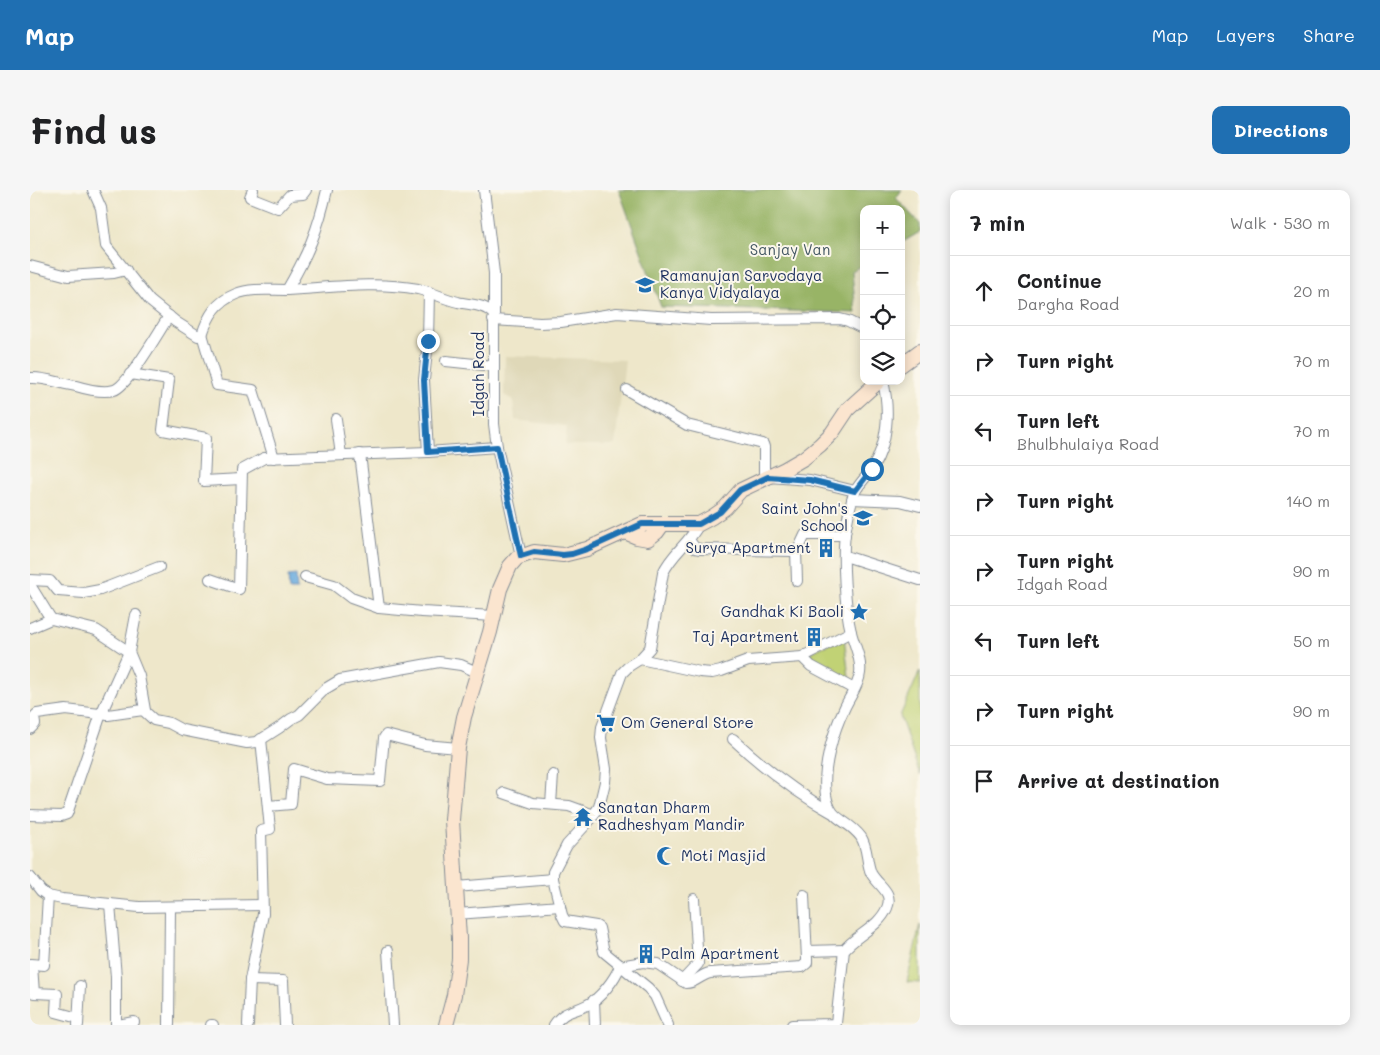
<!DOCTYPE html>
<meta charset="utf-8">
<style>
:root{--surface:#fff;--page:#f6f6f6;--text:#202124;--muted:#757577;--line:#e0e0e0;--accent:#1f6fb2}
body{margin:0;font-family:Mali,sans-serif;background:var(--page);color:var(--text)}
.controls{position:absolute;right:15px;top:15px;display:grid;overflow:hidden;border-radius:10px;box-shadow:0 2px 12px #0003}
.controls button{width:45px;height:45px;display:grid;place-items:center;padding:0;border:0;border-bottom:1px solid var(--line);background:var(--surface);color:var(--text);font:25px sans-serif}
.stop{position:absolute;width:15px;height:15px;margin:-11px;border:4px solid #1f6fb2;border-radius:50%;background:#fff}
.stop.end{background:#1f6fb2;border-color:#fff;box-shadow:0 1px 5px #0008}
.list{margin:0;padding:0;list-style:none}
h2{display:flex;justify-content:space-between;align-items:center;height:65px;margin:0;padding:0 20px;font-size:21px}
h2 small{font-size:16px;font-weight:400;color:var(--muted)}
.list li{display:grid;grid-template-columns:32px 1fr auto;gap:15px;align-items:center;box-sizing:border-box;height:70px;padding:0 20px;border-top:1px solid var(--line)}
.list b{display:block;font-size:19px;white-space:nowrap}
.list p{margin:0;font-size:16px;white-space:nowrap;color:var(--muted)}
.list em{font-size:16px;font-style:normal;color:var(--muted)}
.icon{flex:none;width:28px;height:28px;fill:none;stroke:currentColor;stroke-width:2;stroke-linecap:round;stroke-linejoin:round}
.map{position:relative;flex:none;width:890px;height:835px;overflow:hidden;border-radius:10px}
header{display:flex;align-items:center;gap:30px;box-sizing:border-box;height:70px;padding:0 25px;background:var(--accent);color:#fff}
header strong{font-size:24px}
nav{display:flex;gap:28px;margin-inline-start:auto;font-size:18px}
.intro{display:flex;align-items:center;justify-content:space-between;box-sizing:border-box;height:120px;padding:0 30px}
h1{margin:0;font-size:35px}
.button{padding:12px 22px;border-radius:10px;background:var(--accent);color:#fff;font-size:18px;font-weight:700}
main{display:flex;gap:30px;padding:0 30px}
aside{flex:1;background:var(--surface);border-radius:10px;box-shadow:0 2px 12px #0003}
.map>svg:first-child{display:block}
.built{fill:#dfd8b8}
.green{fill:#c1d275;stroke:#6e806a}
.forest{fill:#98b466;stroke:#5a7262}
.water{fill:#6aabde;stroke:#426d9e}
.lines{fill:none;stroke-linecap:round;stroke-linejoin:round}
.street-casing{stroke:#848b94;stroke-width:12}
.secondary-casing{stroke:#848b94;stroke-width:16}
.street{stroke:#fff;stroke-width:10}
.secondary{stroke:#fbe5cf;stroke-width:14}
.route{stroke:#1f6fb2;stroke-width:6}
.labels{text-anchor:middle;stroke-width:4;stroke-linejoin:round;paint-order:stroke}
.park-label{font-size:15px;fill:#445864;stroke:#fbf7ec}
.poi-label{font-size:15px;fill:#1b2f5e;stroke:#fbf7ec;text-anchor:start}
.street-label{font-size:15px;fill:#1b2f5e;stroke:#fbf7ec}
</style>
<header>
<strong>Map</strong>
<nav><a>Map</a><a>Layers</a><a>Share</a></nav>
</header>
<div class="intro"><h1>Find us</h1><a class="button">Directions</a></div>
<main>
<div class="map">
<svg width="890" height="835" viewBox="0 0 890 835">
<rect width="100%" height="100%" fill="#fbf7ec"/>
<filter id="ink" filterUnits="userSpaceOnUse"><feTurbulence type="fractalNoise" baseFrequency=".02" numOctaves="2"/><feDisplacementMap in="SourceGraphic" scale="10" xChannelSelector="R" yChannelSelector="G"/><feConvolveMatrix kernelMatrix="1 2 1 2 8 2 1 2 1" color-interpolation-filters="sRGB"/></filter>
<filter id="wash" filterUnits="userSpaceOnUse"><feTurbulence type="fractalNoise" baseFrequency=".0096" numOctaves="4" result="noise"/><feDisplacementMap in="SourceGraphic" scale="20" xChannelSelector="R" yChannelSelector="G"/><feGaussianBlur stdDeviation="1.12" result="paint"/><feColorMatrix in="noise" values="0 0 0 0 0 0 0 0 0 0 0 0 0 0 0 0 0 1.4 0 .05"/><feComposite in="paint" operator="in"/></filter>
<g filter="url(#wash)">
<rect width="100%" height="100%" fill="#eee7ca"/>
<path class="built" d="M475,166L595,170L585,255H535L537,236L485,230L483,210L474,205Z"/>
<g class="green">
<path d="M814,447L820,496L781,475L779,463Z"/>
<path d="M890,481V585L870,526Z"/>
<path d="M890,735V793L877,792Z"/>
</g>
<path class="forest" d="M589,0H872L866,8L890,34V42L871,53V19H834V74L822,81L826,123L631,117Z"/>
<path class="water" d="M266,385L267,400H259L258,386Z"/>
</g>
<g filter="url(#ink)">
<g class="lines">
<g class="street-casing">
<g id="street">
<path d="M63,0L71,18L76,56L120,111L146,132L168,146L172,145C178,126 186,112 206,104C221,98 239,100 255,100C298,98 345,91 388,99C402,102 414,109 428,112C439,115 455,114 463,124"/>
<path d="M223,0L220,7L248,18L260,5L273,4L276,0"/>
<path d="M454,0L464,83V234L467,257L491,366"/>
<path d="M0,76L38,86L84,83L96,80"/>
<path d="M257,100C278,64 288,40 297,0"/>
<path d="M463,130L510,133L531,132L587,123L681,130L810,129L818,131L834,139"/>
<path d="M172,144L187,195L223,200L244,268"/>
<path d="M416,171L463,176"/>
<path d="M100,184L139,190L133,240L176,248L174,291L211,289"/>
<path d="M0,188C15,187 31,194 46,196C56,199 73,203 84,200C98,196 129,141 139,126"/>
<path d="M597,200L657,235L733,254L734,257V289"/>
<path d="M306,229L311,265"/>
<path d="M398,262L394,190L398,151L399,102"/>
<path d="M330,264L349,418"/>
<path d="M739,287L780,290L825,301"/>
<path d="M822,309L870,311L890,316"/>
<path d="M659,350L665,358L670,359L763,361L768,360L775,345H815"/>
<path d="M766,361L767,391"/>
<path d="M815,366L890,390"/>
<path d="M275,387L304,395L321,408L349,418L392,422L464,426"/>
<path d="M180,389L209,399L212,280L234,268L398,262L467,257"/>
<path d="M0,390L20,391L28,401L54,403L70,400L129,377"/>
<path d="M0,395L21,429L0,438"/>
<path d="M21,429L66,440L99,462L109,486L115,520"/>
<path d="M772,467L781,476L824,499"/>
<path d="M610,469L670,482L682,483L691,481L718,471L772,467L821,442"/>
<path d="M0,539L5,534L4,527L7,524L36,520L78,525L113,520L124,530L139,533L152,540L217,553L227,552L249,538L261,529L269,525L295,499L310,490L409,472L431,475L447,482"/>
<path d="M703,549C733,577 765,602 801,622"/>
<path d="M474,603L503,613L539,616L564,625"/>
<path d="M521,614L523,585"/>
<path d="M238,616L261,614L264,579L297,589L350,591L354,548L356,545L395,555L428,558"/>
<path d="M0,625L31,626L37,624L71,524L99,462L106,425"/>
<path d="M0,687L11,701L18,706L32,709L109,717L232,715"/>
<path d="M426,697L523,689"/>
<path d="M80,714L86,787V835"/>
<path d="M427,724L530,716"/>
<path d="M358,761L363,835"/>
<path d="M777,761L814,760"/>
<path d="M0,774L14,775L18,706"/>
<path d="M2,775L4,803L27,804L26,822L48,828"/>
<path d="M220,790L253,791L255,835"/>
<path d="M652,791L668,774L664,709"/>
<path d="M564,810L565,835"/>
<path d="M48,835L50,796"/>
<path d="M88,835L104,832"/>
<path d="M139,835L140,718"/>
<path d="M181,835H183"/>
<path d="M218,835L220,790L233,724L231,641L240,639L231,549"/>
<path d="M524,835C534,820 542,823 557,815C570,809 585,789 590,776L613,772L628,774L656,793C666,793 670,785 680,783L772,777L777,773V769L774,705"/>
<path d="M638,835L625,806L618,798L574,762L569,738L566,736L535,731L532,725L523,689V682L537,655L560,630L569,617L575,592L576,579L571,548L572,537L592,483L599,476L610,469L620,458L633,383C642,363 659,354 669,334"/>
<path d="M762,835L802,834L806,833L814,760C826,745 849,737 857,718C864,702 848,696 841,683C836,671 838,658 831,647C817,628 800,632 796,605C792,579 803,541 815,517C820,506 829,495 830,483C832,469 824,455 821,442C815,418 812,369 815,344C817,333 820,310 826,300C830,293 837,286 842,279C858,253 860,221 853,191"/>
</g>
</g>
<g class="secondary-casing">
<g id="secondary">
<path d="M871,175L890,161"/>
<path d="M595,342L607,347L618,349L627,342L632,335"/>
<path d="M416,835L424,805L429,769V748L422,630L428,558L434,527L460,442L470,399L480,376L487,368L504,362L533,365L557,359L612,334H669L682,327L695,318L711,300L755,279L774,268L790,255L802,243L818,219L849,191"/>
</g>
</g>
<use href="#street" class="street"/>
<use href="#secondary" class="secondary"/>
</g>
</g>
<g class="lines" filter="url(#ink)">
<path class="route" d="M398,151L394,190L398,262L467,257L491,366L504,362L533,365L542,364L557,359L612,334H669L690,322L710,300L738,287L780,290L825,301L842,279"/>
</g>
<defs>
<g id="school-bare" transform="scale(1.5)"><path d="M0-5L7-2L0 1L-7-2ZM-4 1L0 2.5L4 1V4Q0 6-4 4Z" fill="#1f6fb2" stroke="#fbf7ec" stroke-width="2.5" paint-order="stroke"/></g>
<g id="building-bare" transform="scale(1.5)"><path d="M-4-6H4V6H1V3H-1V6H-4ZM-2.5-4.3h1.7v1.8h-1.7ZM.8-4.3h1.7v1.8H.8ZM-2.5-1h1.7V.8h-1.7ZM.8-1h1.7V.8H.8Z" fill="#1f6fb2" stroke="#fbf7ec" stroke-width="2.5" paint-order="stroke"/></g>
<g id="sight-bare" transform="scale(1.5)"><path d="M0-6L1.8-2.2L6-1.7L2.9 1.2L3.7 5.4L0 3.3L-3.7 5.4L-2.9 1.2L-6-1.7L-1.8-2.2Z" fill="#1f6fb2" stroke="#fbf7ec" stroke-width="2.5" paint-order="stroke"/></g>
<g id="supermarket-bare" transform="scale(1.5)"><path d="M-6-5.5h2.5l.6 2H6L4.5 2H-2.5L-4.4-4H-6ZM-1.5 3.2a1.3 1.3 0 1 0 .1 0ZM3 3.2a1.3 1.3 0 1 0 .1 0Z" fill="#1f6fb2" stroke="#fbf7ec" stroke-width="2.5" paint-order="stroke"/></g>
<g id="temple-bare" transform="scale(1.5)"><path d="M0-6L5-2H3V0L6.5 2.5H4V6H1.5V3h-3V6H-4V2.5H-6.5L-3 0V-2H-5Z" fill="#1f6fb2" stroke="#fbf7ec" stroke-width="2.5" paint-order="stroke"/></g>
<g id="mosque-bare" transform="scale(1.5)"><path d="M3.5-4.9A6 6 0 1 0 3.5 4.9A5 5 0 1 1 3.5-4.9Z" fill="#1f6fb2" stroke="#fbf7ec" stroke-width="2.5" paint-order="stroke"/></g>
</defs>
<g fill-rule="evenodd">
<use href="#school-bare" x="615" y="95"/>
<use href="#school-bare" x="833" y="328"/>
<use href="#building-bare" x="796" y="358"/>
<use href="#sight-bare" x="829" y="422"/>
<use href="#building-bare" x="784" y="447"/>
<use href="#supermarket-bare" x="576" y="533"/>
<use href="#temple-bare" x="553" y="627"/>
<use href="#mosque-bare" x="636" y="666"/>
<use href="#building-bare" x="616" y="764"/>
</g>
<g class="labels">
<g class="park-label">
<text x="760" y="65">Sanjay Van</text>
</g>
<g class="poi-label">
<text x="630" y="91">Ramanujan Sarvodaya<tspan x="630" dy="17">Kanya Vidyalaya</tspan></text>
<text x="818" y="324" text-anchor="end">Saint John's<tspan x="818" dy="17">School</tspan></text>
<text x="781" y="363" text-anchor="end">Surya Apartment</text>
<text x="814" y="427" text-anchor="end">Gandhak Ki Baoli</text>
<text x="769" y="452" text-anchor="end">Taj Apartment</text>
<text x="591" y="538">Om General Store</text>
<text x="568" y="623">Sanatan Dharm<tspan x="568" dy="17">Radheshyam Mandir</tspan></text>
<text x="651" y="671">Moti Masjid</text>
<text x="631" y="769">Palm Apartment</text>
</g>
<g class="street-label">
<text transform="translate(449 184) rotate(-90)" y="5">Idgah Road</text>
</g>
</g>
</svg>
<div class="controls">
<button>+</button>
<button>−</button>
<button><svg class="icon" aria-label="locate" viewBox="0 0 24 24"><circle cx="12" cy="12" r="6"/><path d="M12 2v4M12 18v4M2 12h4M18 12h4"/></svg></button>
<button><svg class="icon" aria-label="layers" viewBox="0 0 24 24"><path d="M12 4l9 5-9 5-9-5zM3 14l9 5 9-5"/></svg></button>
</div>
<div class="stop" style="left:842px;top:279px"></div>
<div class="stop end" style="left:398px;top:151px"></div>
</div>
<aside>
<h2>7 min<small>Walk · 530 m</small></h2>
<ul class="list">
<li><svg class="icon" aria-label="ahead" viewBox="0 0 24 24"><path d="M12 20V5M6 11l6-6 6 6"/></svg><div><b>Continue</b><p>Dargha Road</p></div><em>20 m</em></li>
<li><svg class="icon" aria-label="right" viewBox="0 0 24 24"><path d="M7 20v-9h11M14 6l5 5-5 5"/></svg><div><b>Turn right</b></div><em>70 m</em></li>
<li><svg class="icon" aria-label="left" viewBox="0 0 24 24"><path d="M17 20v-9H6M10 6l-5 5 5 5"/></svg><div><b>Turn left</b><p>Bhulbhulaiya Road</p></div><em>70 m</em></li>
<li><svg class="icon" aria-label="right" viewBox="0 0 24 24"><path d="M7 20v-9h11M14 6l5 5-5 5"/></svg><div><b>Turn right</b></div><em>140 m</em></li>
<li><svg class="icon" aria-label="right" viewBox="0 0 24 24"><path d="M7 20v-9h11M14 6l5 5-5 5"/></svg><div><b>Turn right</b><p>Idgah Road</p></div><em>90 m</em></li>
<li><svg class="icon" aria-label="left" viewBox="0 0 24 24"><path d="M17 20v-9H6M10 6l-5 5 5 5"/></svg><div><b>Turn left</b></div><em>50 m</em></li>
<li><svg class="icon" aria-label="right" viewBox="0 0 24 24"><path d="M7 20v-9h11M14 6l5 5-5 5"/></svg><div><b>Turn right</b></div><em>90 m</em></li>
<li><svg class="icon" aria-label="arrive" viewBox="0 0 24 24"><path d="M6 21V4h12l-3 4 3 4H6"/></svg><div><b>Arrive at destination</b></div></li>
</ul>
</aside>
</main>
